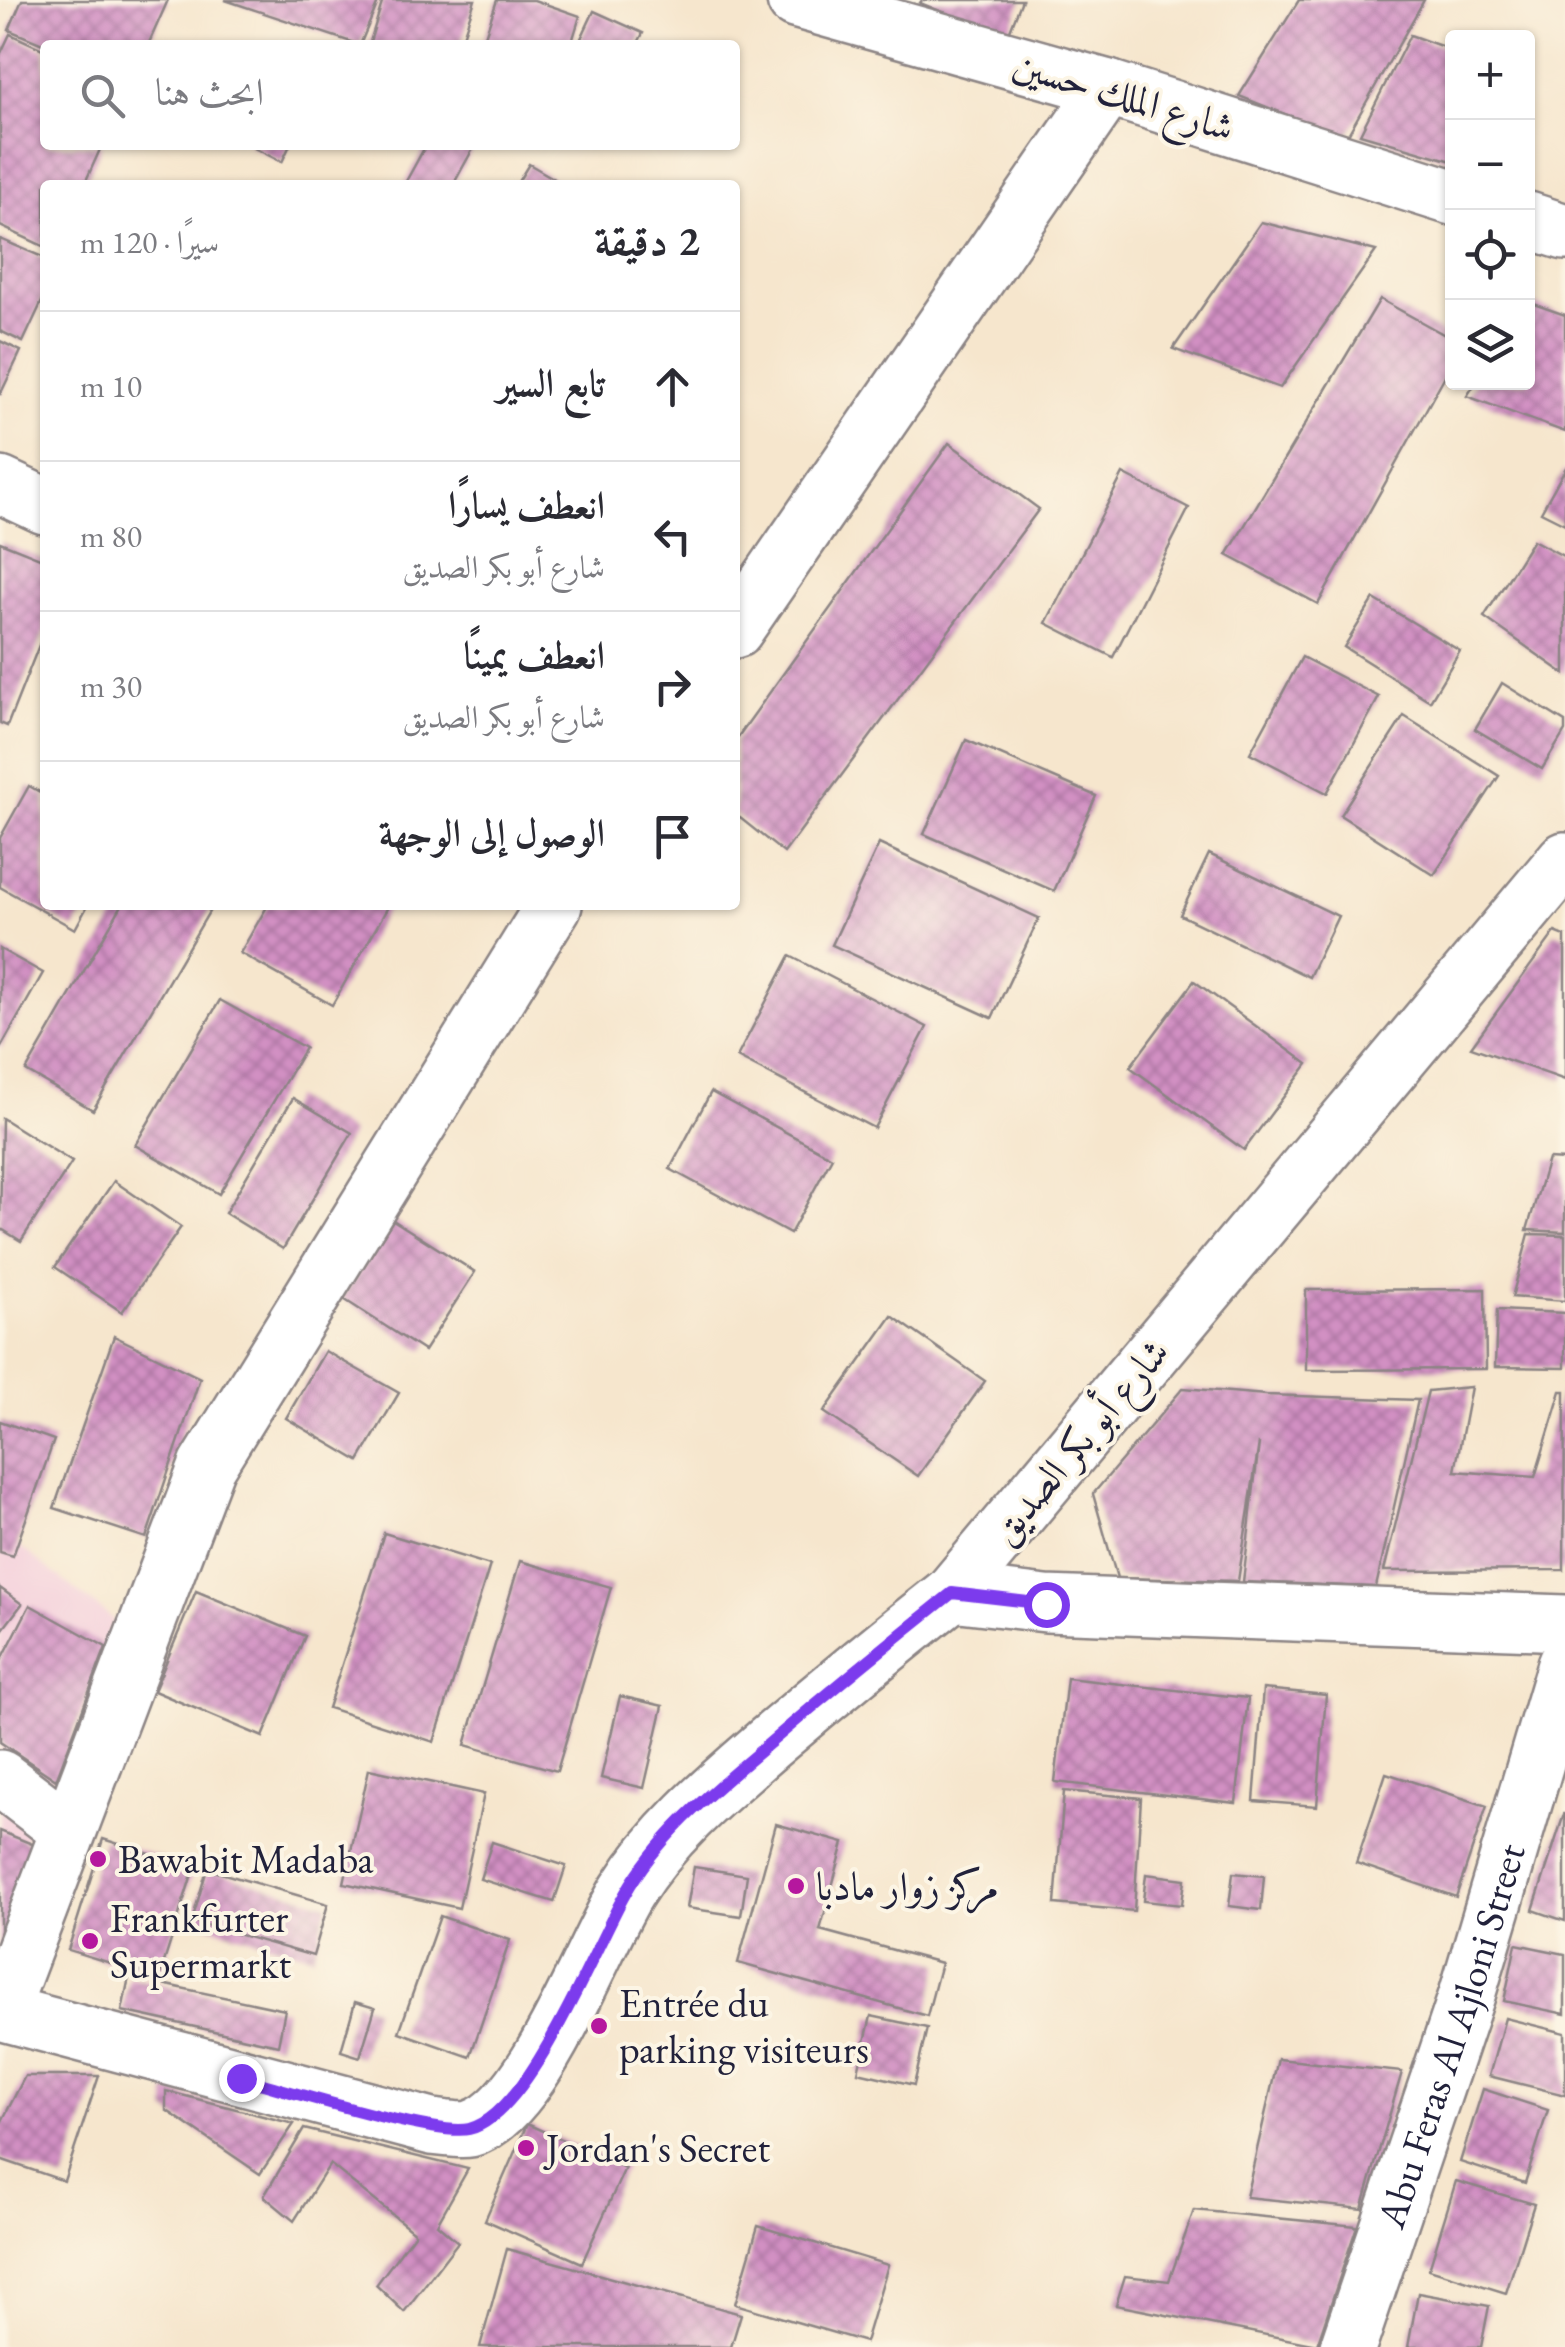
<!DOCTYPE html>
<html lang="ar">
<meta charset="utf-8">
<style>
:root{--surface:#fff;--page:#f7f7f7;--text:#2b2b33;--muted:#7c7c81;--line:#e1e1e2}
body{margin:0;font-family:"EB Garamond",Amiri,serif;background:var(--page);color:var(--text);direction:rtl}
.controls{position:absolute;right:30px;top:30px;display:grid;overflow:hidden;border-radius:10px;box-shadow:0 2px 8px #0004}
.controls button{width:90px;height:90px;display:grid;place-items:center;padding:0;border:0;border-bottom:2px solid var(--line);background:var(--surface);color:var(--text);font:50px sans-serif}
.stop{position:absolute;width:30px;height:30px;margin:-22px;border:8px solid #7c3aed;border-radius:50%;background:#fff}
.stop.end{background:#7c3aed;border-color:#fff;box-shadow:0 2px 10px #0008}
.list{margin:0;padding:0;list-style:none}
h2{display:flex;justify-content:space-between;align-items:center;height:130px;margin:0;padding:0 40px;font-size:42px}
h2 small{font-size:32px;font-weight:400;color:var(--muted)}
.list li{display:grid;grid-template-columns:65px 1fr auto;gap:30px;align-items:center;box-sizing:border-box;height:150px;padding:0 40px;border-top:2px solid var(--line)}
.list b{display:block;font-size:38px;white-space:nowrap}
.list p{margin:0;font-size:32px;white-space:nowrap;color:var(--muted)}
.list em{font-size:32px;font-style:normal;color:var(--muted)}
.icon{flex:none;width:55px;height:55px;fill:none;stroke:currentColor;stroke-width:2;stroke-linecap:round;stroke-linejoin:round}
.map{position:relative;flex:none;width:1565px;height:2347px;overflow:hidden;direction:ltr}
.search{position:absolute;background:var(--surface);box-shadow:0 2px 8px #0004;left:40px;top:40px;width:700px;height:110px;display:flex;align-items:center;gap:25px;box-sizing:border-box;padding:0 35px;border-radius:10px;color:var(--muted);font-size:38px}
.panel{position:absolute;background:var(--surface);box-shadow:0 2px 8px #0004;left:40px;top:180px;width:700px;height:730px;border-radius:10px;direction:rtl}
.map>svg:first-child{display:block}
.built{fill:#f4cfdc}
.building{fill:url(#building-cross-hatch)}
.lines{fill:none;stroke-linecap:round;stroke-linejoin:round}
.minor-casing{stroke:#8c8484;stroke-width:60}
.major-casing{stroke:#8c8484;stroke-width:60}
.minor{stroke:#fff;stroke-width:55}
.major{stroke:#fff;stroke-width:55}
.route{stroke:#7c3aed;stroke-width:12}
.poi-dot{fill:#b5179e;stroke:#fcf5e5;stroke-width:4}
.labels{text-anchor:middle;stroke-width:8;stroke-linejoin:round;paint-order:stroke}
.street-label{font-size:40px;fill:#22223b;stroke:#fcf5e5}
.poi-label{font-size:40px;fill:#22223b;stroke:#fcf5e5;text-anchor:start}
</style>
<div class="map">
<svg width="1565" height="2347" viewBox="0 0 1565 2347">
<defs>
<pattern id="building-cross-hatch" width="8" height="8" patternUnits="userSpaceOnUse" patternTransform="scale(2.5)"><rect width="8" height="8" fill="#d290c3"/><path d="M0 0l8 8M0 8l8-8" fill="none" stroke="#aa75a0"/></pattern>
</defs>
<rect width="100%" height="100%" fill="#fcf5e5"/>
<filter id="ink" filterUnits="userSpaceOnUse"><feTurbulence type="fractalNoise" baseFrequency=".01" numOctaves="2"/><feDisplacementMap in="SourceGraphic" scale="20" xChannelSelector="R" yChannelSelector="G"/><feConvolveMatrix kernelMatrix="1 2 1 2 8 2 1 2 1" color-interpolation-filters="sRGB"/></filter>
<filter id="wash" filterUnits="userSpaceOnUse"><feTurbulence type="fractalNoise" baseFrequency=".0048" numOctaves="4" result="noise"/><feDisplacementMap in="SourceGraphic" scale="40" xChannelSelector="R" yChannelSelector="G"/><feGaussianBlur stdDeviation="2.25" result="paint"/><feColorMatrix in="noise" values="0 0 0 0 0 0 0 0 0 0 0 0 0 0 0 0 0 1.4 0 .05"/><feComposite in="paint" operator="in"/></filter>
<g filter="url(#wash)">
<rect width="100%" height="100%" fill="#f6e6cd"/>
<path class="built" d="M0,1531L114,1620L4,1890L0,1888Z"/>
<g id="blocks">
<g class="building">
<path d="M22,0H168L148,45H45L9,30Z"/>
<path d="M225,0H379L360,45Z"/>
<path d="M383,0H475L460,45H369Z"/>
<path d="M497,0H534L580,16L571,45H482Z"/>
<path d="M922,0H1022L1007,38L920,3Z"/>
<path d="M1299,0H1424L1346,138L1239,96Z"/>
<path d="M594,11L643,33L637,45H578Z"/>
<path d="M10,34L45,50V145H102L84,185H45V247L0,226V55Z"/>
<path d="M1410,35L1452,50V161L1360,134Z"/>
<path d="M248,145H290L282,162Z"/>
<path d="M426,145H475L453,185H404Z"/>
<path d="M529,164L565,185H516Z"/>
<path d="M1261,222L1376,251L1280,388L1173,349Z"/>
<path d="M0,239L45,258V295L23,342L0,331Z"/>
<path d="M1380,299L1452,339V363L1318,604L1227,555Z"/>
<path d="M1528,302L1565,315V432L1467,396L1476,382H1528Z"/>
<path d="M0,341L21,351L0,395Z"/>
<path d="M949,443L1039,509L784,853L735,814V741Z"/>
<path d="M1565,469V524L1541,512Z"/>
<path d="M1123,474L1189,508L1113,657L1046,623Z"/>
<path d="M1533,540L1565,557V674L1484,617Z"/>
<path d="M0,542L45,560V630L7,726L0,723Z"/>
<path d="M1374,599L1460,651L1430,701L1344,647Z"/>
<path d="M1302,657L1379,697L1327,793L1250,753Z"/>
<path d="M1502,683L1565,722V731L1542,769L1475,729Z"/>
<path d="M1404,716L1499,776L1434,875L1340,815Z"/>
<path d="M966,740L1096,796L1054,891L924,834Z"/>
<path d="M29,786L45,795V905H88L75,929L0,887V838Z"/>
<path d="M879,844L1039,918L992,1018L832,945Z"/>
<path d="M1209,854L1338,916L1309,977L1180,915Z"/>
<path d="M122,905H213L93,1110L26,1071Z"/>
<path d="M268,905H389L332,1005L240,953Z"/>
<path d="M1555,932L1565,936V1080L1471,1047Z"/>
<path d="M0,949L43,973L0,1049Z"/>
<path d="M790,956L927,1027L874,1128L737,1057Z"/>
<path d="M1194,981L1308,1064L1244,1150L1130,1067Z"/>
<path d="M220,1000L305,1048L219,1194L135,1145Z"/>
<path d="M711,1092L832,1157L790,1234L670,1169Z"/>
<path d="M293,1098L352,1133L283,1249L225,1213Z"/>
<path d="M2,1118L72,1162L21,1241L0,1228Z"/>
<path d="M1548,1159L1565,1160V1232L1527,1230Z"/>
<path d="M114,1181L181,1227L122,1312L55,1267Z"/>
<path d="M393,1220L475,1272L424,1351L342,1298Z"/>
<path d="M1529,1234L1565,1235V1301L1512,1297Z"/>
<path d="M1485,1289L1486,1369L1306,1370V1290Z"/>
<path d="M1497,1310L1565,1313V1368L1495,1367Z"/>
<path d="M892,1316L985,1381L918,1476L824,1412Z"/>
<path d="M114,1336L200,1378L146,1538L54,1508Z"/>
<path d="M325,1351L399,1393L359,1461L286,1418Z"/>
<path d="M1471,1387L1455,1471L1535,1477L1561,1391H1565L1564,1570L1384,1571L1428,1391Z"/>
<path d="M1183,1388L1266,1395L1418,1400L1376,1587L1243,1582L1259,1443L1238,1581L1117,1578L1093,1494Z"/>
<path d="M0,1421L54,1440L13,1556L0,1552Z"/>
<path d="M384,1533L490,1565L434,1742L328,1708Z"/>
<path d="M520,1561L611,1587L557,1771L465,1745Z"/>
<path d="M0,1588L22,1604L0,1633Z"/>
<path d="M196,1591L305,1636L263,1737L154,1691Z"/>
<path d="M30,1605L106,1647L56,1780L0,1742V1663Z"/>
<path d="M1067,1678L1248,1698L1236,1803L1055,1782Z"/>
<path d="M1263,1689L1326,1695L1317,1806L1254,1801Z"/>
<path d="M620,1696L663,1706L644,1788L601,1778Z"/>
<path d="M369,1769L484,1794L459,1908L344,1883Z"/>
<path d="M1386,1773L1487,1806L1456,1897L1356,1863Z"/>
<path d="M1064,1791L1141,1798L1134,1911L1055,1904Z"/>
<path d="M1564,1814H1565V1921L1533,1910Z"/>
<path d="M776,1824L844,1843L820,1930L941,1963L927,2016L738,1963Z"/>
<path d="M0,1831L47,1850L0,1958Z"/>
<path d="M103,1839L194,1868L159,1978L68,1950Z"/>
<path d="M492,1842L566,1866L554,1902L480,1879Z"/>
<path d="M694,1867L747,1875L741,1916L687,1908Z"/>
<path d="M207,1869L328,1904L313,1956L192,1921Z"/>
<path d="M1233,1873L1264,1876L1261,1910L1229,1906Z"/>
<path d="M1146,1874L1185,1879L1182,1905L1143,1901Z"/>
<path d="M440,1916L510,1940L470,2057L399,2032Z"/>
<path d="M1516,1944L1565,1954V2014L1504,2001Z"/>
<path d="M129,1977L285,2010L278,2045L122,2011Z"/>
<path d="M355,2002L375,2008L360,2057L341,2051Z"/>
<path d="M871,2016L927,2028L914,2085L858,2072Z"/>
<path d="M1505,2018L1565,2033V2095L1489,2076Z"/>
<path d="M1278,2059L1402,2072L1362,2209L1246,2197Z"/>
<path d="M25,2076H99L64,2181L0,2159V2125Z"/>
<path d="M1483,2089L1548,2110L1525,2183L1460,2162Z"/>
<path d="M166,2091L294,2124L260,2174L166,2110Z"/>
<path d="M527,2124L625,2168L582,2263L485,2220Z"/>
<path d="M304,2129L468,2169L437,2224L458,2242L404,2312L376,2285L415,2233L330,2164L294,2221L264,2196Z"/>
<path d="M1456,2181L1534,2204L1506,2293L1429,2269Z"/>
<path d="M1194,2210L1357,2226L1317,2345L1116,2305L1125,2276L1169,2281Z"/>
<path d="M758,2226L888,2265L865,2342L735,2304Z"/>
<path d="M507,2249L741,2314L731,2347H480Z"/>
<path d="M1418,2293L1489,2306L1481,2347H1408Z"/>
</g>
</g>
</g>
<g filter="url(#ink)">
<use href="#blocks" fill-opacity="0" stroke="#8c8484" stroke-width="2.5"/>
<g class="lines">
<g class="minor-casing">
<g id="minor">
<path d="M0,485L45,506"/>
<path d="M735,630L1108,88"/>
<path d="M952,1593L1046,1604L1565,1623"/>
<path d="M0,1778L68,1830"/>
<path d="M0,2012L432,2127C443,2128 459,2131 470,2129C534,2112 592,1947 627,1891C664,1832 717,1788 769,1743C829,1692 890,1642 952,1593L1565,860"/>
<path d="M0,2012L207,1466L554,905"/>
<path id="s1" d="M1348,2347L1467,1995L1565,1665"/>
</g>
</g>
<g class="major-casing">
<g id="major">
<path d="M795,0L1108,88L1452,197"/>
<path d="M1528,220L1565,232"/>
</g>
</g>
<use href="#minor" class="minor"/>
<use href="#major" class="major"/>
</g>
</g>
<g class="lines" filter="url(#ink)">
<path class="route" d="M241,2078C284,2089 435,2137 469,2129C530,2115 594,1948 625,1894C659,1834 714,1790 765,1747C827,1694 889,1643 952,1593L1046,1604"/>
</g>
<g class="poi-dot">
<circle cx="98" cy="1859" r="10"/>
<circle cx="796" cy="1886" r="10"/>
<circle cx="90" cy="1941" r="10"/>
<circle cx="599" cy="2026" r="10"/>
<circle cx="526" cy="2148" r="10"/>
</g>
<g class="labels">
<g class="street-label">
<text transform="translate(1124 95) rotate(17)" y="14">شارع الملك حسين</text>
<text transform="translate(1079 1441) rotate(-50)" y="14">شارع أبو بكر الصديق</text>
<text dy="14" stroke="none"><textPath href="#s1" startOffset="328">Abu Feras Al Ajloni Street</textPath></text>
</g>
<g class="poi-label">
<text x="118" y="1873">Bawabit Madaba</text>
<text x="816" y="1900">مركز زوار مادبا</text>
<text x="110" y="1932">Frankfurter<tspan x="110" dy="46">Supermarkt</tspan></text>
<text x="619" y="2017">Entrée du<tspan x="619" dy="46">parking visiteurs</tspan></text>
<text x="546" y="2162">Jordan's Secret</text>
</g>
</g>
</svg>
<div class="controls">
<button>+</button>
<button>−</button>
<button><svg class="icon" aria-label="locate" viewBox="0 0 24 24"><circle cx="12" cy="12" r="6"/><path d="M12 2v4M12 18v4M2 12h4M18 12h4"/></svg></button>
<button><svg class="icon" aria-label="layers" viewBox="0 0 24 24"><path d="M12 4l9 5-9 5-9-5zM3 14l9 5 9-5"/></svg></button>
</div>
<div class="stop" style="left:1046px;top:1604px"></div>
<div class="stop end" style="left:241px;top:2078px"></div>
<div class="search"><svg class="icon" aria-label="search" viewBox="0 0 24 24"><circle cx="10" cy="10" r="6"/><path d="M15 15l6 6"/></svg>ابحث هنا</div>
<section class="panel">
<h2>2 دقيقة<small>سيرًا · 120 m</small></h2>
<ul class="list">
<li><svg class="icon" aria-label="ahead" viewBox="0 0 24 24"><path d="M12 20V5M6 11l6-6 6 6"/></svg><div><b>تابع السير</b></div><em>10 m</em></li>
<li><svg class="icon" aria-label="left" viewBox="0 0 24 24"><path d="M17 20v-9H6M10 6l-5 5 5 5"/></svg><div><b>انعطف يسارًا</b><p>شارع أبو بكر الصديق</p></div><em>80 m</em></li>
<li><svg class="icon" aria-label="right" viewBox="0 0 24 24"><path d="M7 20v-9h11M14 6l5 5-5 5"/></svg><div><b>انعطف يمينًا</b><p>شارع أبو بكر الصديق</p></div><em>30 m</em></li>
<li><svg class="icon" aria-label="arrive" viewBox="0 0 24 24"><path d="M6 21V4h12l-3 4 3 4H6"/></svg><div><b>الوصول إلى الوجهة</b></div></li>
</ul>
</section>
</div>
